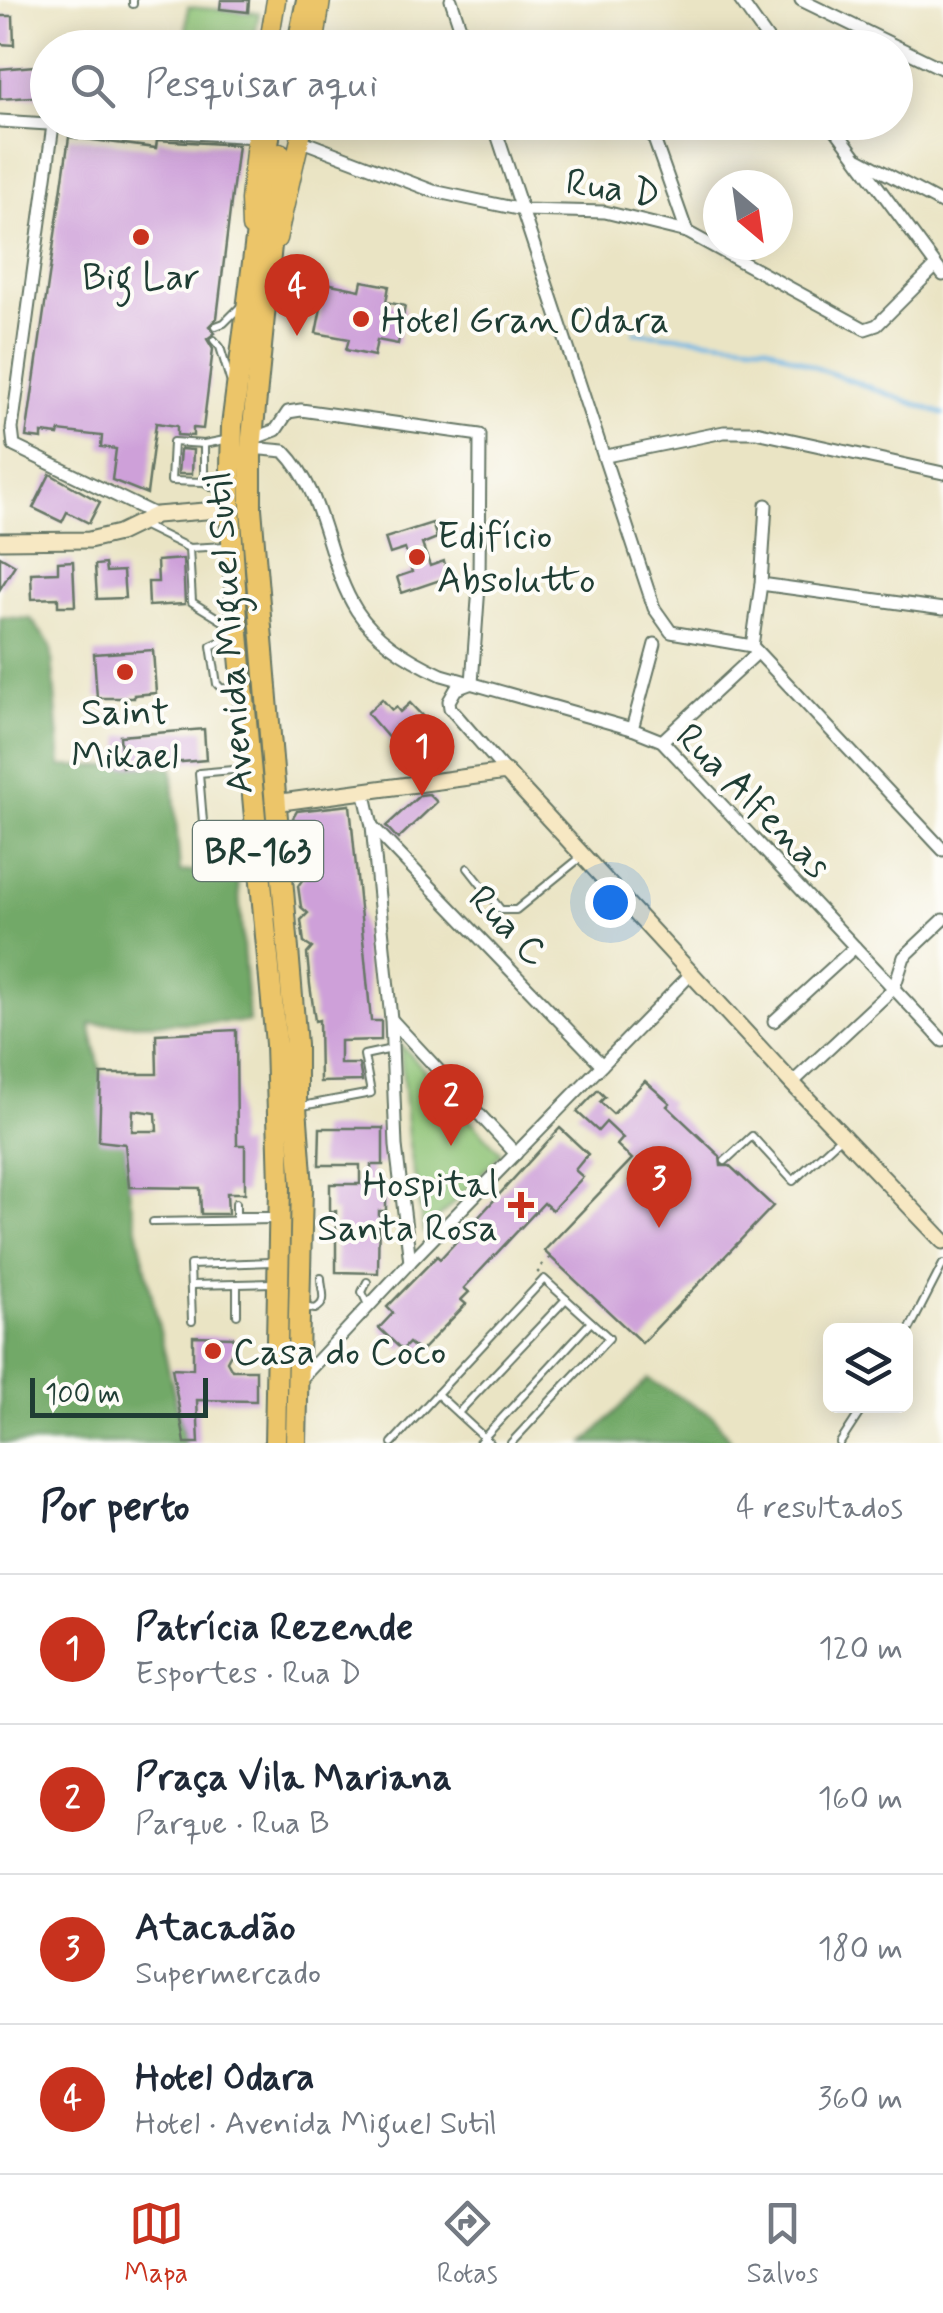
<!DOCTYPE html>
<html lang="pt">
<meta charset="utf-8">
<style>
:root{--surface:#fff;--page:#f2f2f3;--text:#1f2937;--muted:#747a83;--line:#e0e1e3;--accent:#c8321e}
body{margin:0;font-family:Mynerve,sans-serif;background:var(--page);color:var(--text)}
.controls{position:absolute;right:30px;bottom:30px;display:grid;overflow:hidden;border-radius:15px;box-shadow:0 5px 25px #0003}
.controls button{width:90px;height:90px;display:grid;place-items:center;padding:0;border:0;border-bottom:2px solid var(--line);background:var(--surface);color:var(--text);font:50px sans-serif}
.compass{position:absolute;left:703px;top:170px;width:90px;height:90px;border-radius:50%;background:var(--surface);box-shadow:0 5px 25px #0003;rotate:151deg}
.scale{position:absolute;left:30px;bottom:25px;width:178px;box-sizing:border-box;padding-left:10px;border:5px solid #1f3d34;border-top:0;font-size:28px;line-height:35px;white-space:nowrap;color:#1f3d34;-webkit-text-stroke:8px #fdfcf7;paint-order:stroke}
.you{position:absolute;left:610px;top:902px;width:35px;height:35px;margin:-25px;border:8px solid #fff;border-radius:50%;background:#1a73e8;box-shadow:0 0 0 15px #1a73e833}
.badge{display:grid;place-items:center;width:65px;height:65px;border-radius:50%;background:var(--accent);color:#fff;font-size:32px;font-weight:700}
.pin{position:absolute;translate:-50% -82px;filter:drop-shadow(0 2px 5px #0008)}
.pin::after{content:'';position:absolute;top:52px;width:35px;height:30px;background:inherit;clip-path:polygon(0 0,100% 0,50% 100%)}
.list{margin:0;padding:0;list-style:none}
h2{display:flex;justify-content:space-between;align-items:center;height:130px;margin:0;padding:0 40px;font-size:42px}
h2 small{font-size:32px;font-weight:400;color:var(--muted)}
.list li{display:grid;grid-template-columns:65px 1fr auto;gap:30px;align-items:center;box-sizing:border-box;height:150px;padding:0 40px;border-top:2px solid var(--line)}
.list b{display:block;font-size:38px;white-space:nowrap}
.list p{margin:0;font-size:32px;white-space:nowrap;color:var(--muted)}
.list em{font-size:32px;font-style:normal;color:var(--muted)}
.icon{flex:none;width:55px;height:55px;fill:none;stroke:currentColor;stroke-width:2;stroke-linecap:round;stroke-linejoin:round}
.map{position:relative;flex:none;width:943px;height:1443px;overflow:hidden}
.search{position:absolute;background:var(--surface);box-shadow:0 5px 25px #0003;left:30px;right:30px;top:30px;height:110px;display:flex;align-items:center;gap:25px;box-sizing:border-box;padding:0 35px;border-radius:55px;color:var(--muted);font-size:38px}
.sheet{height:730px;background:var(--surface)}
nav{display:flex;justify-content:space-around;align-items:center;box-sizing:border-box;height:140px;border-top:2px solid var(--line);background:var(--surface);font-size:28px;color:var(--muted)}
nav a{display:grid;justify-items:center;gap:5px}
nav .on{color:var(--accent)}
.map>svg:first-child{display:block}
.green{fill:#8ec376;stroke:#568055;stroke-width:2.5}
.forest{fill:#72a967;stroke:#48734e;stroke-width:2.5}
.lines{fill:none;stroke-linecap:round;stroke-linejoin:round}
.stream{stroke:#6eb5e5;stroke-width:4}
.building{fill:#cea0d9;fill-rule:evenodd}
.lane-casing{stroke:#676;stroke-width:10}
.street-casing{stroke:#676;stroke-width:15}
.secondary-casing{stroke:#676;stroke-width:19}
.primary-casing{stroke:#676;stroke-width:21}
.highway-casing{stroke:#676;stroke-width:24}
.path{stroke:#676;stroke-width:2.5;stroke-dasharray:2.5 8;stroke-linecap:butt}
.lane{stroke:#fff;stroke-width:6}
.street{stroke:#fff;stroke-width:11}
.secondary{stroke:#f7e8c3;stroke-width:15}
.primary{stroke:#ecc569;stroke-width:18}
.highway{stroke:#ecc569;stroke-width:20}
.poi-dot{fill:#c8321e;stroke:#fdfcf7;stroke-width:4}
.labels{text-anchor:middle;stroke-width:8;stroke-linejoin:round;paint-order:stroke}
.shield{fill:#fdfcf7;stroke:#62766e;stroke-width:2.5}
.shield-label{font-size:35px;font-weight:bold;fill:#1f3d34}
.street-label{font-size:38px;fill:#1f3d34;stroke:#fdfcf7}
.poi-label{font-size:38px;fill:#1f3d34;stroke:#fdfcf7;text-anchor:start}
</style>
<div class="map">
<svg width="943" height="1443" viewBox="0 0 943 1443">
<rect width="100%" height="100%" fill="#fdfcf7"/>
<filter id="ink" filterUnits="userSpaceOnUse"><feTurbulence type="fractalNoise" baseFrequency=".01" numOctaves="2"/><feDisplacementMap in="SourceGraphic" scale="20" xChannelSelector="R" yChannelSelector="G"/><feConvolveMatrix kernelMatrix="1 2 1 2 8 2 1 2 1" color-interpolation-filters="sRGB"/></filter>
<filter id="wash" filterUnits="userSpaceOnUse"><feTurbulence type="fractalNoise" baseFrequency=".0048" numOctaves="4" result="noise"/><feDisplacementMap in="SourceGraphic" scale="40" xChannelSelector="R" yChannelSelector="G"/><feGaussianBlur stdDeviation="2.25" result="paint"/><feColorMatrix in="noise" values="0 0 0 0 0 0 0 0 0 0 0 0 0 0 0 0 0 1.4 0 .05"/><feComposite in="paint" operator="in"/></filter>
<g filter="url(#wash)">
<rect width="100%" height="100%" fill="#eae4c4"/>
<g class="green">
<path d="M188,7L259,13L252,47L185,48Z"/>
<path d="M400,1044L501,1153L424,1233L408,1138Z"/>
</g>
<g class="forest">
<path d="M0,617L31,619L51,646L61,766L172,767L180,872L237,868L249,1022L90,1024L101,1074L125,1144L130,1198L185,1443H0Z"/>
<path d="M648,1379L713,1416L732,1443H585Z"/>
</g>
<g class="lines">
<path class="stream" d="M634,332L766,345L819,369L943,414"/>
</g>
<g id="blocks">
<g class="building">
<path d="M221,0H249L248,12L220,9Z"/>
<path d="M0,16H13L14,45L0,44Z"/>
<path d="M46,65L48,96L0,99V69Z"/>
<path d="M69,137L156,148L157,140L238,145L217,318L209,326L215,333L207,339L213,349L203,429L193,428V436L177,435V426L156,423L147,494L112,480L116,449L101,447L102,436L59,431L58,435L42,433V439L26,437Z"/>
<path d="M362,281L389,286L386,302L405,306L398,344L377,340L374,356L346,350L349,339L316,333L326,283L360,290Z"/>
<path d="M180,449L193,450L192,474H178Z"/>
<path d="M50,474L100,502L89,523L67,512L62,522L33,508Z"/>
<path d="M432,523L437,538L422,544L430,566L444,561L449,577L402,593L397,577L412,572L405,549L390,554L385,538Z"/>
<path d="M0,556L15,565L0,589Z"/>
<path d="M183,559L185,604L149,606L148,582H158L157,561Z"/>
<path d="M73,561L75,606H58V598L32,599L31,573L58,572V562Z"/>
<path d="M105,564L106,572L123,571L125,598L97,599L95,565Z"/>
<path d="M153,650L156,693L134,695V698H97L94,654Z"/>
<path d="M382,699L392,710L396,707L400,712L410,703L427,721L418,730L422,734L419,738L429,749L415,763L401,748L399,750L367,713Z"/>
<path d="M204,729L206,760L122,767L120,736Z"/>
<path d="M429,794L437,802L398,839L386,826L420,795Z"/>
<path d="M350,805L371,1021H381V1040L340,1041V1064H359L362,1081L320,1082L319,1020L315,1021L310,985L307,954L312,948L304,943L301,920L308,913L301,907L298,886L303,879L293,818L297,811Z"/>
<path d="M236,1030L237,1145H245V1193H227L228,1214H201L200,1188L129,1187L125,1144L99,1141L101,1074H157L156,1034ZM133,1110L156,1113L157,1131H132Z"/>
<path d="M645,1081L670,1103L667,1106L720,1156L721,1166H730L773,1206L642,1343L544,1251L632,1159L617,1145L623,1138L606,1122L598,1131L577,1112L598,1090L605,1097L600,1102L613,1114Z"/>
<path d="M320,1128H383V1165H371V1184H386V1211H379L378,1273L336,1272V1211H330V1184H360V1165H319Z"/>
<path d="M560,1128L588,1154L575,1170L583,1177L552,1210L544,1203L464,1288L469,1292L461,1300L466,1304L420,1352L409,1343L402,1350L379,1328L393,1313L387,1307L437,1256L440,1259L454,1244Z"/>
<path d="M193,1336L233,1337L235,1346L227,1361L232,1370H256V1401L197,1400L199,1443H185L172,1368L193,1369Z"/>
</g>
</g>
</g>
<g filter="url(#ink)">
<use href="#blocks" fill-opacity="0" stroke="#676" stroke-width="2.5"/>
<g class="lines">
<g class="lane-casing">
<g id="lane">
<path d="M133,4V0"/>
<path d="M216,326L224,323L242,305"/>
<path d="M214,340L220,347L230,380"/>
<path d="M204,482L171,481L173,442L204,444"/>
<path d="M224,493L204,482V444L230,439"/>
<path d="M140,524L189,548L226,546"/>
<path d="M189,548L192,602L234,628"/>
<path d="M232,636L211,646L217,684L221,688L241,690"/>
<path d="M206,858L199,773L244,769"/>
<path d="M468,868L501,910H516L580,858"/>
<path d="M302,1106L371,1093L364,1055L392,1049"/>
<path d="M725,1161L752,1136L793,1181L841,1137"/>
<path d="M236,1203V1216H273"/>
<path d="M153,1222L273,1220"/>
<path d="M367,1282L362,1292L369,1307"/>
<path d="M191,1285L237,1284"/>
<path d="M303,1307L315,1309C329,1302 321,1291 321,1278"/>
<path d="M237,1315V1284L273,1283"/>
<path d="M192,1321L190,1265L272,1262"/>
<path d="M906,1336L943,1264"/>
<path d="M437,1394L544,1279L609,1338L511,1443"/>
<path d="M458,1413L566,1299"/>
<path d="M392,1443L437,1394L490,1443"/>
<path d="M479,1443L591,1322"/>
<path d="M840,1443L864,1406"/>
</g>
</g>
<g class="street-casing">
<g id="street">
<path d="M451,0L467,48"/>
<path d="M740,0L774,48"/>
<path d="M801,0L943,69"/>
<path d="M0,121L256,137"/>
<path d="M493,122L654,608L671,632L752,646L943,850"/>
<path d="M648,122L687,232"/>
<path d="M830,122L943,275"/>
<path d="M53,125L12,429L14,446L156,515"/>
<path d="M302,141L433,191L523,210L605,212L687,232L865,329L877,325L936,266"/>
<path d="M859,159L943,204"/>
<path d="M252,439L276,430L288,412L301,410L480,435L479,586L472,683"/>
<path d="M251,448L284,451C327,495 325,561 357,611C376,640 411,661 442,675L632,729L662,741L943,1041"/>
<path d="M606,456L724,432H756L943,473"/>
<path d="M761,584L943,609"/>
<path d="M752,646L761,584L766,505"/>
<path d="M472,683L456,689L449,701L450,708L506,772"/>
<path d="M632,729L655,644"/>
<path d="M662,741L757,653"/>
<path d="M364,790L372,826L391,1019L396,1146L410,1262"/>
<path d="M373,827L602,1065"/>
<path d="M391,1019L516,1154"/>
<path d="M774,1021L855,947"/>
<path d="M792,1083L894,988L904,957L943,920"/>
<path d="M299,1381L410,1262L691,974"/>
</g>
</g>
<g class="secondary-casing">
<g id="secondary">
<path d="M0,541L89,540L119,533L156,515L230,509"/>
<path d="M274,803L506,772L792,1083L943,1241"/>
</g>
</g>
<g class="primary-casing">
<g id="primary">
<path d="M268,48L276,0"/>
<path d="M314,48L321,0"/>
<path d="M251,227L250,200L258,122"/>
<path d="M277,239L304,122"/>
</g>
</g>
<g class="highway-casing">
<g id="highway">
<path d="M297,48L307,0"/>
<path d="M271,122L232,426L230,509L238,634L276,1044L280,1186L275,1443"/>
<path d="M280,154L251,448V508L296,1045V1107L302,1187L296,1443"/>
</g>
</g>
<path class="path" d="M539,1273L536,1270L551,1257"/>
<use href="#lane" class="lane"/>
<use href="#street" class="street"/>
<use href="#secondary" class="secondary"/>
<use href="#primary" class="primary"/>
<use href="#highway" class="highway"/>
</g>
</g>
<g class="poi-dot">
<circle cx="141" cy="237" r="10"/>
<circle cx="361" cy="319" r="10"/>
<circle cx="417" cy="557" r="10"/>
<circle cx="125" cy="672" r="10"/>
<path d="M516 1190h10v10h10v10h-10v10h-10v-10h-10v-10h10z"/>
<circle cx="213" cy="1351" r="10"/>
</g>
<g class="labels">
<rect class="shield" x="193" y="821" width="130" height="60" rx="8"/>
<g class="shield-label">
<text x="258" y="863">BR-163</text>
</g>
<g class="street-label">
<text transform="translate(613 187) rotate(8)" y="13">Rua D</text>
<text transform="translate(228 633) rotate(-94)" y="13">Avenida Miguel Sutil</text>
<text transform="translate(754 800) rotate(45)" y="13">Rua Alfenas</text>
<text transform="translate(509 925) rotate(46)" y="13">Rua C</text>
</g>
<g class="poi-label">
<text x="141" y="289" text-anchor="middle">Big Lar</text>
<text x="381" y="332">Hotel Gran Odara</text>
<text x="437" y="548">Edifício<tspan x="437" dy="44">Absolutto</tspan></text>
<text x="125" y="724" text-anchor="middle">Saint<tspan x="125" dy="44">Mikael</tspan></text>
<text x="498" y="1196" text-anchor="end">Hospital<tspan x="498" dy="44">Santa Rosa</tspan></text>
<text x="233" y="1364">Casa do Coco</text>
</g>
</g>
</svg>
<div class="controls">
<button><svg class="icon" aria-label="layers" viewBox="0 0 24 24"><path d="M12 4l9 5-9 5-9-5zM3 14l9 5 9-5"/></svg></button>
</div>
<svg class="compass" viewBox="-18 -18 36 36"><path d="M0-13l5 13h-10z" fill="#e53935"/><path d="M0 13l5-13h-10z" fill="#747a83"/></svg>
<div class="scale">100 m</div>
<div class="you"></div>
<div class="pin badge" style="left:422px;top:796px">1</div>
<div class="pin badge" style="left:451px;top:1146px">2</div>
<div class="pin badge" style="left:659px;top:1228px">3</div>
<div class="pin badge" style="left:297px;top:336px">4</div>
<div class="search"><svg class="icon" aria-label="search" viewBox="0 0 24 24"><circle cx="10" cy="10" r="6"/><path d="M15 15l6 6"/></svg>Pesquisar aqui</div>
</div>
<section class="sheet">
<h2>Por perto<small>4 resultados</small></h2>
<ul class="list">
<li><span class="badge">1</span><div><b>Patrícia Rezende</b><p>Esportes · Rua D</p></div><em>120 m</em></li>
<li><span class="badge">2</span><div><b>Praça Vila Mariana</b><p>Parque · Rua B</p></div><em>160 m</em></li>
<li><span class="badge">3</span><div><b>Atacadão</b><p>Supermercado</p></div><em>180 m</em></li>
<li><span class="badge">4</span><div><b>Hotel Odara</b><p>Hotel · Avenida Miguel Sutil</p></div><em>360 m</em></li>
</ul>
</section>
<nav>
<a class="on"><svg class="icon" aria-label="map" viewBox="0 0 24 24"><path d="M3 6l6-2 6 2 6-2v14l-6 2-6-2-6 2zM9 4v14M15 6v14"/></svg>Mapa</a>
<a><svg class="icon" aria-label="directions" viewBox="0 0 24 24"><path d="M12 3l9 9-9 9-9-9zM9 14v-3h6M13 9l2 2-2 2"/></svg>Rotas</a>
<a><svg class="icon" aria-label="saved" viewBox="0 0 24 24"><path d="M7 4h10v16l-5-4-5 4z"/></svg>Salvos</a>
</nav>
